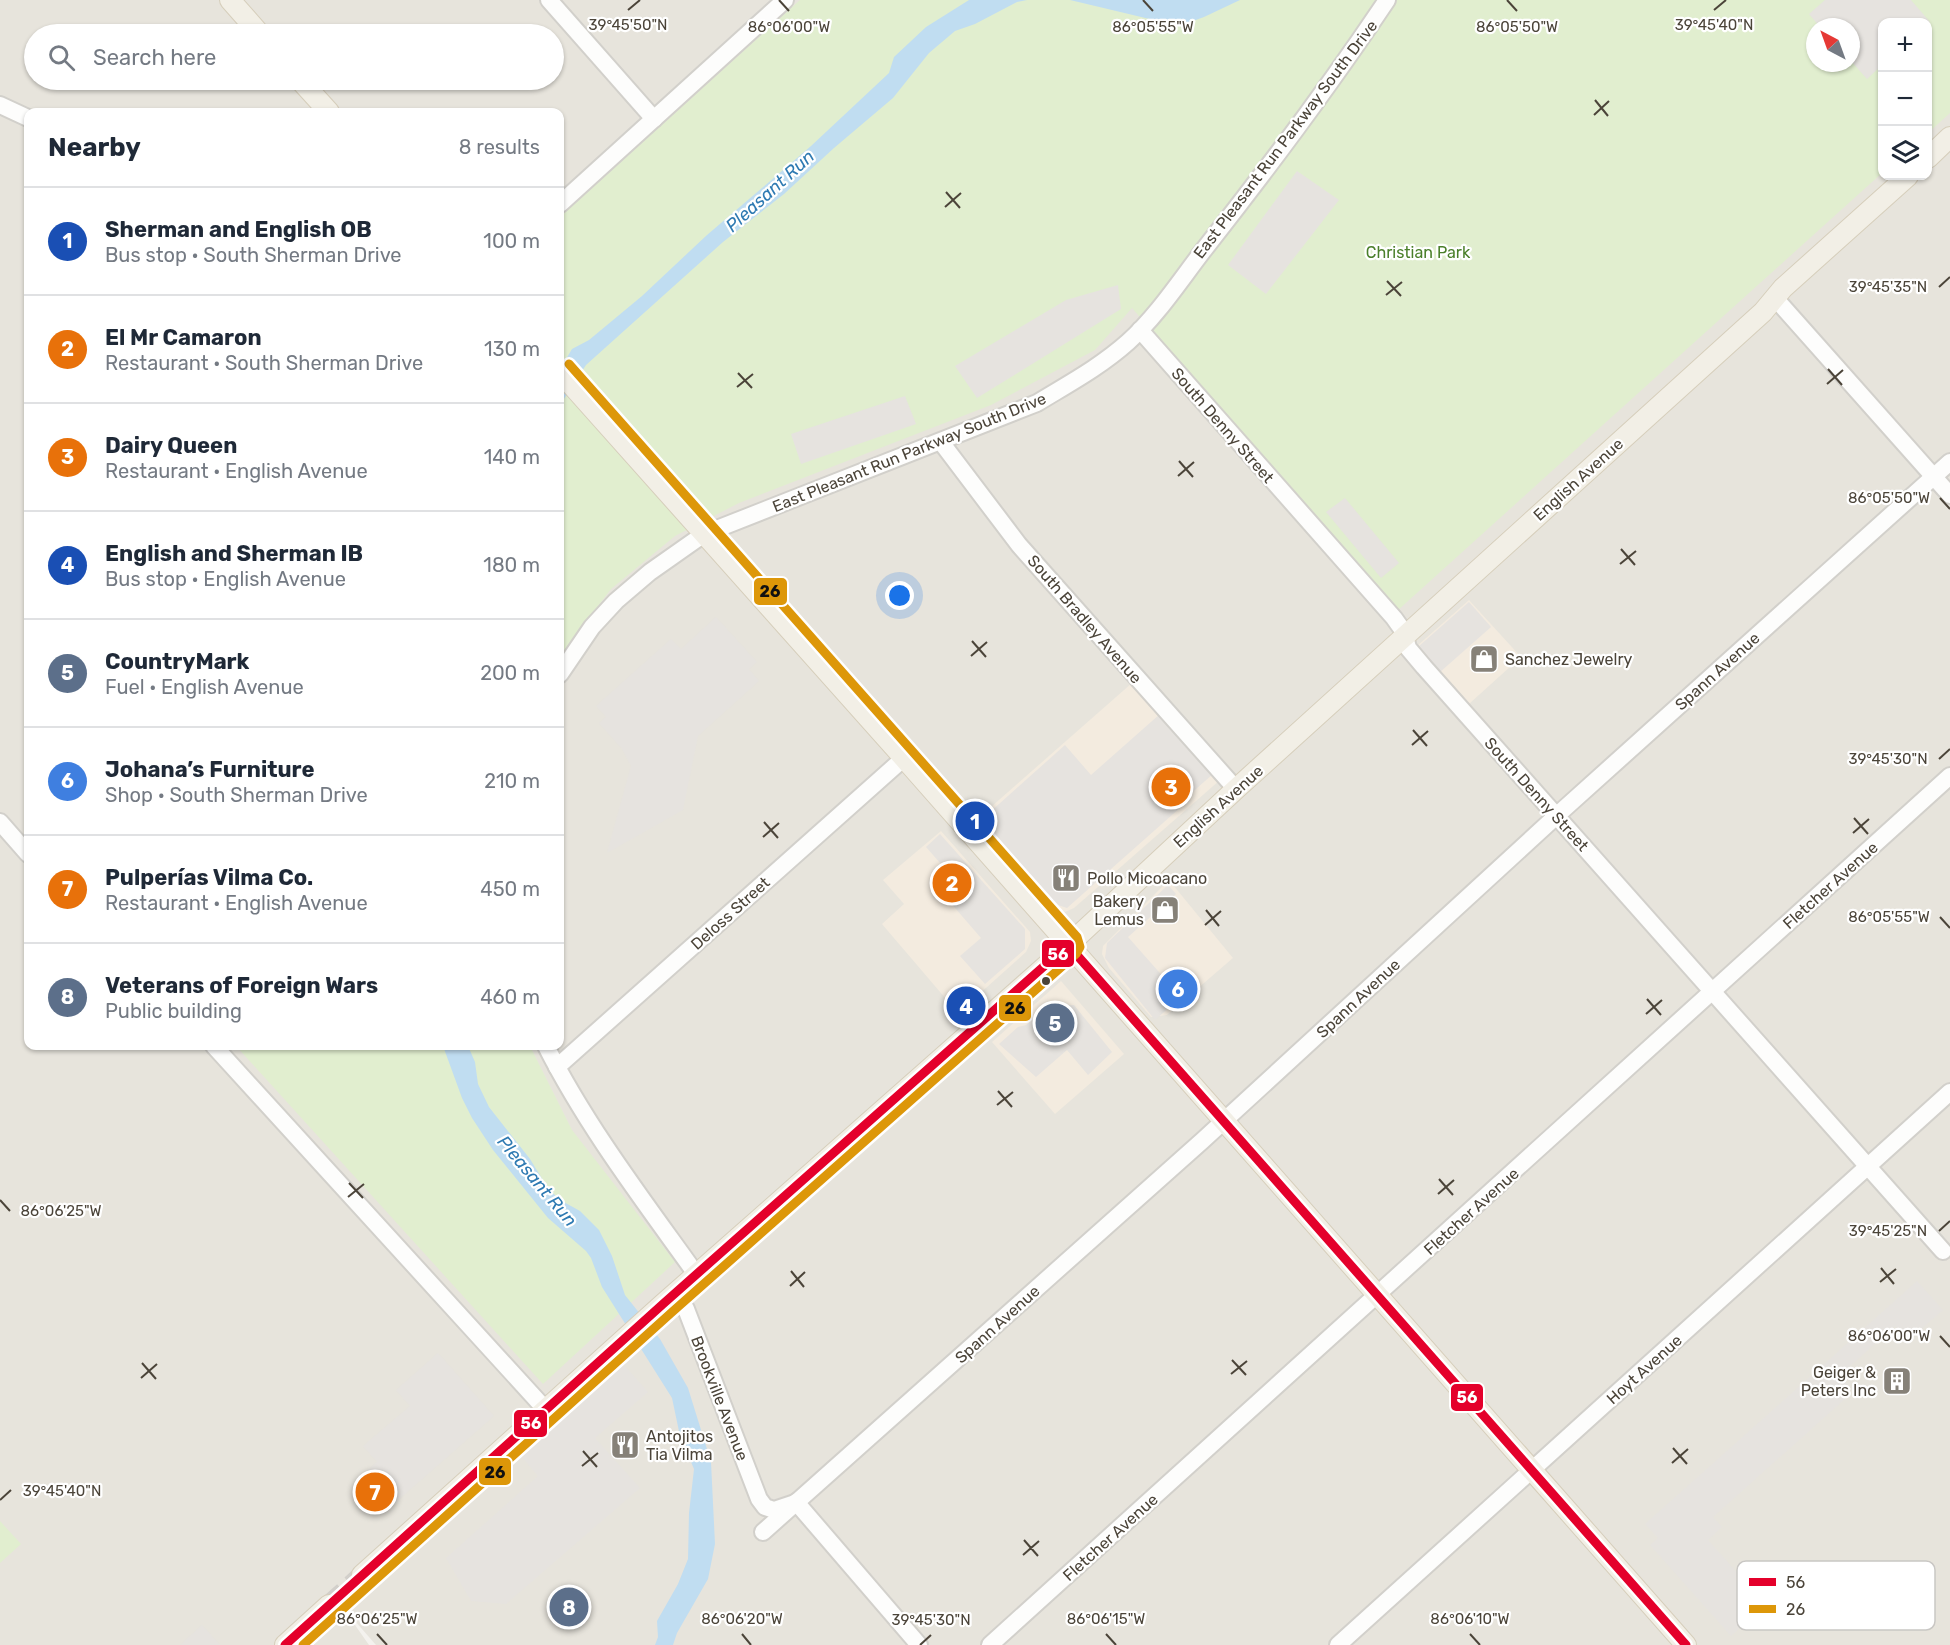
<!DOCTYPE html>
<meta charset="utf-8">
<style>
:root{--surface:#fff;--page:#f6f6f7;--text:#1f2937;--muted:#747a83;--line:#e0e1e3;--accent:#868178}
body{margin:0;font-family:Rubik,sans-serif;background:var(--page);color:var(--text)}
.controls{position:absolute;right:18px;top:18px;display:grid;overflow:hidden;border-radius:12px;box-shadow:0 2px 4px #0004}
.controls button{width:54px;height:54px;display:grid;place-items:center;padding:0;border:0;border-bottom:2px solid var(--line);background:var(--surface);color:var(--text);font:30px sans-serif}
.compass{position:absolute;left:1806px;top:18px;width:54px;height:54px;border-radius:50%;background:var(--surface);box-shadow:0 2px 4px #0004;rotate:319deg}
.you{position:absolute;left:900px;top:596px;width:21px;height:21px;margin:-15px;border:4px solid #fff;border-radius:50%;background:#1a73e8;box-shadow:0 0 0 9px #1a73e833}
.badge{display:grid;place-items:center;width:39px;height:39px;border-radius:50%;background:var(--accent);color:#fff;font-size:20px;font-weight:700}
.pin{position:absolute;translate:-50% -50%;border:3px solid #fff;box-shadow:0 2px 6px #0006}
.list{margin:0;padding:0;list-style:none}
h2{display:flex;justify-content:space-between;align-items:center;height:78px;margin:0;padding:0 24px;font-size:26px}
h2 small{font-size:20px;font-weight:400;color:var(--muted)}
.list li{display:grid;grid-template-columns:39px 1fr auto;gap:18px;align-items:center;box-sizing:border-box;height:108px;padding:0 24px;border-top:2px solid var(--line)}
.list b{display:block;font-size:22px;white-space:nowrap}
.list p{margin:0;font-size:20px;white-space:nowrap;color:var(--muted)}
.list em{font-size:20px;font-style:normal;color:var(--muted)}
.icon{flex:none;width:33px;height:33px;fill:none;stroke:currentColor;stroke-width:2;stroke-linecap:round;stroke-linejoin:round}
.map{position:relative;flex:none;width:1950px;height:1645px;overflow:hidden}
.search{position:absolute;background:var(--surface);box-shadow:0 2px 4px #0004;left:24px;top:24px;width:540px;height:66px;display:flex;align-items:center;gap:15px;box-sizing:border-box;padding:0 21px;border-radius:33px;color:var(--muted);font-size:22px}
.panel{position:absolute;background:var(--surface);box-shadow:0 2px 4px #0004;left:24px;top:108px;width:540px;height:942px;border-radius:12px}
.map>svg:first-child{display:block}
.residential{fill:#e7e4dc;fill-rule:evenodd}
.commercial{fill:#f3ebdf}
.green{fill:#e1eecf;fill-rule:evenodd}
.parking{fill:#e6e3df}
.water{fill:#c0ddf1}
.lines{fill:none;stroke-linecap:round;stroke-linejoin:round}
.major-tunnel{stroke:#d2cfca;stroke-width:20;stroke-dasharray:20 10;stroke-linecap:butt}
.minor-casing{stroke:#d2d0cb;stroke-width:20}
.major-casing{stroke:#d6cebb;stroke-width:22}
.minor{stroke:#fdfdfc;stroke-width:16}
.major{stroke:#f2efe6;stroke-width:20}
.bus-1-casing{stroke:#fff;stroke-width:14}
.bus-2-casing{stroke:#fff;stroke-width:14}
.bus-1{stroke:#e4002b;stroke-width:9}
.bus-2{stroke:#dd9709;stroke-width:9}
.ticks{fill:none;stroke:#4b4439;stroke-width:2}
.bus-dot{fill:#4b4439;stroke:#fff;stroke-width:2}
.labels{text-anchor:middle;stroke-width:4.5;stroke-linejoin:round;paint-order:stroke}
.street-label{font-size:16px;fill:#4b4439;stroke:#fff}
.park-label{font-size:16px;fill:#4a7f2a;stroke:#fff}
.poi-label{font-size:16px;fill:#4b4439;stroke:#fff;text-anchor:start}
.water-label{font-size:18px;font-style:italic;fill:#2e7ab2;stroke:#fff}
.key{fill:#fff;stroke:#c9c7c4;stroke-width:1.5}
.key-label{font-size:16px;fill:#4b4439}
.ticks-label{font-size:15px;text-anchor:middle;fill:#4b4439;stroke:#fff;stroke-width:4.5;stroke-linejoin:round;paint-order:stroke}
.line-badge{stroke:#fff;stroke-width:2}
.badge-label{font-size:16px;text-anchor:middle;font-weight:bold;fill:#fff}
.pale-badge-label{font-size:16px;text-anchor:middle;font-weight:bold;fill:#111}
</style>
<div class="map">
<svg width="1950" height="1645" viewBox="0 0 1950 1645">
<rect width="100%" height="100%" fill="#f4f2ee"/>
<path class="residential" d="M0,0H1950V1645H376L341,1605L369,1645H0ZM1882,22H1928V176H1882ZM1815,27H1851V63H1815ZM34,34H554V80H34ZM28,112H560V1046H28Z"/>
<g class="commercial">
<path d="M1469,600L1521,657L1469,704L1417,646Z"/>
<path d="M1132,683L1220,780L1074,908L1065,912L1050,905L975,821Z"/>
<path d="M941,831L1030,932L1031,941L1026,952L958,1013L882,924L904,904L883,880Z"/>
<path d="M1169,880L1233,958L1167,1015L1151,1017L1109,968L1102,954L1103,946Z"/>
<path d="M1061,981L1124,1054L1055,1114L992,1042Z"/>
</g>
<g class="green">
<path d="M800,0H1950V113L1928,133V22H1882V173L1397,611L1132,308L1095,350L991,405L739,503L675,536L611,589L560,656V217ZM1815,27H1851V63H1815Z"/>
<path d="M236,1046H530L572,1130L675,1262L543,1384Z"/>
<path d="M0,1521L21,1544L0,1563Z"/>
</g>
<g class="parking">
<path d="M1825,0H1911L1930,22L1928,25V22H1882V65L1867,79L1851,61V27H1820L1809,14Z"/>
<path d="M1297,171L1339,200L1266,294L1228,265Z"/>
<path d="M1118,285L1121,309L977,398L955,366L1066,300Z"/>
<path d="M905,396L916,424L801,464L791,434Z"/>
<path d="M1345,498L1399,563L1381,578L1326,512Z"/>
<path d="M1469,602L1491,627L1440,672L1418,647Z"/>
<path d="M716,617L757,662L749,669L759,681L698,736L683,810L607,853L631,766L622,749L599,723L606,717L596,706L671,639L681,649Z"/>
<path d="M1160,714L1213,774L1188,796L1163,769L1154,778L1181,807L1067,908L1052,903L980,821L1065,745L1091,775Z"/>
<path d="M940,834L1025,929V949L985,984L960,956L981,938L949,901L963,889L926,847Z"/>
<path d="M1168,885L1176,894L1128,937L1181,997L1155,1020L1105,958L1107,943Z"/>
<path d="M1074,1005L1112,1052L1088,1075L1067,1050L1036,1077L999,1044L1018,1027L1026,1025L1048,1007Z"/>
<path d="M1917,1281L1943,1310L1909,1340L1895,1326L1840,1375L1849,1387L1841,1394L1845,1399L1713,1517L1722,1527L1708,1540L1766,1605L1731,1636L1650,1545L1658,1538L1645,1524Z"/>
<path d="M438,1353L494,1416L396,1502L368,1470L377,1462L363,1446L410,1406L396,1390Z"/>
<path d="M624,1365L648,1392L595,1438L640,1488L506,1604L471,1601L446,1558L538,1476L522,1457Z"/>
<path d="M202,1625L220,1645H180Z"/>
</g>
<g class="water">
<path d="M969,0H1027L1017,2L975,24L955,31L929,53L893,98L834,148L784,194L723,242L586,365L560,405V369L572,349L589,340L642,296L707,235L811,146L889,73L894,57L926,27Z"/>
<path d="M1070,0H1240L1204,17L1179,26Z"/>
<path d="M443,1046H468L475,1062L478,1084L489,1107L530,1159L549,1190L562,1201L580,1211L599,1230L612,1256L625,1295L660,1339L688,1388L711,1462L715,1544L708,1579L677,1633L673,1645H655L658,1637L657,1621L678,1584L688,1559L689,1513L694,1469L680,1436L672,1398L602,1287L591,1258L586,1251L548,1218L493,1150L472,1118L462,1098Z"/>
</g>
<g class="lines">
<path class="major-tunnel" d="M329,1605L362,1575"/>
<g class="minor-casing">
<g id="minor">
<path d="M549,0L654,119"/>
<path d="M0,105L28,118"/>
<path d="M560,204L785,0"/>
<path d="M1775,298L1950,495"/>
<path d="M1140,330L1394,618L1404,632L1408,648L1424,667L1943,1251"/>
<path d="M941,442L1019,545L1236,789"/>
<path d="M560,674L592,627L616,601L650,572L704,534L1037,403C1068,384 1100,367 1128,342C1158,315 1181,279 1206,247C1269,167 1330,85 1387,0"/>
<path d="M0,822L28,854"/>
<path d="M214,1046L546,1410"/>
<path d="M546,1046C587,1127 643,1200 696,1274"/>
<path d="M557,1067L904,758"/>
<path d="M674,1294L686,1309L759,1499L765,1507L774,1510L792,1504"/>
<path d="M796,1502L919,1645"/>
<path d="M763,1532L1202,1141L1565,808L1950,462"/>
<path d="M990,1645L1950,776"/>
<path d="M1338,1645L1950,1092"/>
</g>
</g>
<g class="major-casing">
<g id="major">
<path d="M230,0L260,34"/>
<path d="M300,80L329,112"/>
<path d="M1928,158L1950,137"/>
<path d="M560,372L904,758L1686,1645"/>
<path d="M362,1575L663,1304L1048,964L1236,789L1763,312L1783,288L1908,176"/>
<path d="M285,1645L329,1605"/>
</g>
</g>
<use href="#minor" class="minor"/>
<use href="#major" class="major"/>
<g class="bus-1-casing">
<path id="bus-1" d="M285,1645L663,1304L1068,945L1686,1645"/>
</g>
<g class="bus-2-casing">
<path id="bus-2" d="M303,1645L671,1313L1076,954L1080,947L1077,937L569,364"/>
</g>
<use href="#bus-1" class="bus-1"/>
<use href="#bus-2" class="bus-2"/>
</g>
<path class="ticks" d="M779,0L789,11M1143,0L1153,11M1507,0L1517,11M628,10L640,0M1714,10L1726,0M1595,100L1608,116M1594,115L1609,101M946,192L960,208M945,207L961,193M1387,281L1401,296M1939,287L1950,277M1386,295L1402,282M1828,369L1842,385M738,373L752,388M1827,384L1843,370M737,387L753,374M1179,461L1193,477M1178,476L1194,462M1940,498L1950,509M1621,549L1635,565M1620,564L1636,551M972,641L986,657M971,656L987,642M1413,730L1427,746M1412,745L1428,731M1939,759L1950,749M1854,818L1868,834M764,822L778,838M1853,833L1869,819M763,837L779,823M1206,910L1219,926M1940,917L1950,928M1205,925L1221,911M1647,999L1661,1015M1646,1014L1662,1000M998,1091L1012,1107M997,1105L1013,1092M1439,1179L1453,1195M349,1183L363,1198M1438,1194L1454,1180M348,1197L364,1184M0,1200L10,1211M1939,1231L1950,1221M1881,1268L1894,1284M791,1271L804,1287M1880,1282L1896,1269M790,1286L805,1272M1940,1336L1950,1347M1232,1360L1246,1375M142,1363L156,1379M1231,1374L1247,1361M141,1378L157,1364M1673,1448L1687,1464M583,1451L597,1467M1672,1463L1688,1449M582,1466L598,1453M0,1500L11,1490M1024,1540L1038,1556M1023,1555L1039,1541M377,1634L387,1645M742,1634L751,1645M1106,1634L1116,1645M1470,1634L1480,1645M920,1645L931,1635"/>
<defs>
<g id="shop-square" transform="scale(1.5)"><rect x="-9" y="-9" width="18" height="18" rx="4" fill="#868178" stroke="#fff"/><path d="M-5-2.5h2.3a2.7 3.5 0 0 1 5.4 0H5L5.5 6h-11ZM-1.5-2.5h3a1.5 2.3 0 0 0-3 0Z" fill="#fff"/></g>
<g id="restaurant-square" transform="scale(1.5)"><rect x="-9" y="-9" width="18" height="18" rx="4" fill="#868178" stroke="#fff"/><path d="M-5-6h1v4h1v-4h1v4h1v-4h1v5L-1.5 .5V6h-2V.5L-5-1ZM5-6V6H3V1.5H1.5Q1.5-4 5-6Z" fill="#fff"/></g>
<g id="building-square" transform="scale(1.5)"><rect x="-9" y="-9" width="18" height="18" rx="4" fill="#868178" stroke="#fff"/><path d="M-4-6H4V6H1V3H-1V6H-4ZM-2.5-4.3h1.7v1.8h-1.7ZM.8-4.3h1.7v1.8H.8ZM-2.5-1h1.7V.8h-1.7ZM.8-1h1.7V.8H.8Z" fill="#fff"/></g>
</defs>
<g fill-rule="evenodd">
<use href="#shop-square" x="1484" y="659"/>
<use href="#restaurant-square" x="1066" y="878"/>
<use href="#shop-square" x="1165" y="910"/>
<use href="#building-square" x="1897" y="1381"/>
<use href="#restaurant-square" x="625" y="1445"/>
</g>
<circle class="bus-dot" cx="1046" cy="981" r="5"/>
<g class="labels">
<g class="street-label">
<text transform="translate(1285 139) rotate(-53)" y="6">East Pleasant Run Parkway South Drive</text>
<text transform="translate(1223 425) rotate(49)" y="6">South Denny Street</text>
<text transform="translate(909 452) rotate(-22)" y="6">East Pleasant Run Parkway South Drive</text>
<text transform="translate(1578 479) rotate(-42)" y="6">English Avenue</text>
<text transform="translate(1085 619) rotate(49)" y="6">South Bradley Avenue</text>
<text transform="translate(1717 671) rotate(-42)" y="6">Spann Avenue</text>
<text transform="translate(1537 794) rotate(48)" y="6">South Denny Street</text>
<text transform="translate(1218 806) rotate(-42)" y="6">English Avenue</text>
<text transform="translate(1830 885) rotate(-42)" y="6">Fletcher Avenue</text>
<text transform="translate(730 913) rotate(-42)" y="6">Deloss Street</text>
<text transform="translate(1358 998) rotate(-43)" y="6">Spann Avenue</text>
<text transform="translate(1471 1211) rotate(-42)" y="6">Fletcher Avenue</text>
<text transform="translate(997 1324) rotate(-42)" y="6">Spann Avenue</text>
<text transform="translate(1644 1369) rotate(-42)" y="6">Hoyt Avenue</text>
<text transform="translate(720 1398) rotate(69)" y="6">Brookville Avenue</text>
<text transform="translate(1110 1537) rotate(-42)" y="6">Fletcher Avenue</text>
</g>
<g class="park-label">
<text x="1418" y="258">Christian Park</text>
</g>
<g class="poi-label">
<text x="1505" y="665">Sanchez Jewelry</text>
<text x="1087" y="884">Pollo Micoacano</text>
<text x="1144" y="907" text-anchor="end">Bakery<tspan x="1144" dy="18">Lemus</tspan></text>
<text x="1876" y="1378" text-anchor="end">Geiger &amp;<tspan x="1876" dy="18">Peters Inc</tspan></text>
<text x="646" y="1442">Antojitos<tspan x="646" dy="18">Tia Vilma</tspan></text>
</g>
<g class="water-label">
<text transform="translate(770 191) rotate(-42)" y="6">Pleasant Run</text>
<text transform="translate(537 1181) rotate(50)" y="6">Pleasant Run</text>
</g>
</g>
<rect x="1737" y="1561" width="198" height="69" rx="9" class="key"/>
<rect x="1749" y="1578" width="27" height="8" fill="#e4002b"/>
<rect x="1749" y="1605" width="27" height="8" fill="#dd9709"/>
<g class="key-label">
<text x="1786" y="1588">56</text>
<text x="1786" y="1615">26</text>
</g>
<g class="ticks-label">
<text x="1714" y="30">39°45'40"N</text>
<text x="628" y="30">39°45'50"N</text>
<text x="789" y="32">86°06'00"W</text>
<text x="1153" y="32">86°05'55"W</text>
<text x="1517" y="32">86°05'50"W</text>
<text x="1888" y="292">39°45'35"N</text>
<text x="1889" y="503">86°05'50"W</text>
<text x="1888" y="764">39°45'30"N</text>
<text x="1889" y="922">86°05'55"W</text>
<text x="61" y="1216">86°06'25"W</text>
<text x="1888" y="1236">39°45'25"N</text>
<text x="1889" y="1341">86°06'00"W</text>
<text x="62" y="1496">39°45'40"N</text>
<text x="377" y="1624">86°06'25"W</text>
<text x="742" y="1624">86°06'20"W</text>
<text x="1106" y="1624">86°06'15"W</text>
<text x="1470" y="1624">86°06'10"W</text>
<text x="931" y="1625">39°45'30"N</text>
</g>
<g class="line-badge">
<rect x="753" y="577" width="35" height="29" rx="6" fill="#dd9709"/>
<rect x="1041" y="939" width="34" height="29" rx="6" fill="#e4002b"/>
<rect x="998" y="994" width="34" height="28" rx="6" fill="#dd9709"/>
<rect x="1450" y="1383" width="34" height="29" rx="6" fill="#e4002b"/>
<rect x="513" y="1409" width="35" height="29" rx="6" fill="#e4002b"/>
<rect x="478" y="1457" width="34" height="29" rx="6" fill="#dd9709"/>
</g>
<g class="badge-label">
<text x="1058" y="960">56</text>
<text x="1467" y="1403">56</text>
<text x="531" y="1429">56</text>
</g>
<g class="pale-badge-label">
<text x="770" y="597">26</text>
<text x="1015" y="1014">26</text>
<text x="495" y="1478">26</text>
</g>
</svg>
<div class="controls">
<button>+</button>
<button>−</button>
<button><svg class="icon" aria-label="layers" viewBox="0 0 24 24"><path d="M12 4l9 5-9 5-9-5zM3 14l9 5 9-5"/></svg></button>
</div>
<svg class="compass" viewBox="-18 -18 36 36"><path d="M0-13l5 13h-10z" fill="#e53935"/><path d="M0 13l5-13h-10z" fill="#747a83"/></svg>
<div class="you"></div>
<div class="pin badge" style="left:975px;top:821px;background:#1a4fb4">1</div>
<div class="pin badge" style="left:952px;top:883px;background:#e8710a">2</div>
<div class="pin badge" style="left:1171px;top:787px;background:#e8710a">3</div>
<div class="pin badge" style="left:966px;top:1006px;background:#1a4fb4">4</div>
<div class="pin badge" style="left:1055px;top:1023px;background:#5c6f8a">5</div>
<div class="pin badge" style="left:1178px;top:989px;background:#3f7fe0">6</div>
<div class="pin badge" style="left:375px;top:1492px;background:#e8710a">7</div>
<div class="pin badge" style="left:569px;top:1607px;background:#5c6f8a">8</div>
<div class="search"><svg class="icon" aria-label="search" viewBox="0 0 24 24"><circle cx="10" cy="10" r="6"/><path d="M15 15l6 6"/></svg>Search here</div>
<section class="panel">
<h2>Nearby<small>8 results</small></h2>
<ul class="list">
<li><span class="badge" style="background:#1a4fb4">1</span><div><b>Sherman and English OB</b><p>Bus stop · South Sherman Drive</p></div><em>100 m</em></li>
<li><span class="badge" style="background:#e8710a">2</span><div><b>El Mr Camaron</b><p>Restaurant · South Sherman Drive</p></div><em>130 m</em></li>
<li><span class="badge" style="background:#e8710a">3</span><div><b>Dairy Queen</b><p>Restaurant · English Avenue</p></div><em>140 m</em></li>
<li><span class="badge" style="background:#1a4fb4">4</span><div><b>English and Sherman IB</b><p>Bus stop · English Avenue</p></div><em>180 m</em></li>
<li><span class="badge" style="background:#5c6f8a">5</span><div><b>CountryMark</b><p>Fuel · English Avenue</p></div><em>200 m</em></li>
<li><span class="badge" style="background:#3f7fe0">6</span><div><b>Johana’s Furniture</b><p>Shop · South Sherman Drive</p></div><em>210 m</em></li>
<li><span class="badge" style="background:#e8710a">7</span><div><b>Pulperías Vilma Co.</b><p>Restaurant · English Avenue</p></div><em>450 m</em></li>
<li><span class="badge" style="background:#5c6f8a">8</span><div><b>Veterans of Foreign Wars</b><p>Public building</p></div><em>460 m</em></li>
</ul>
</section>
</div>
